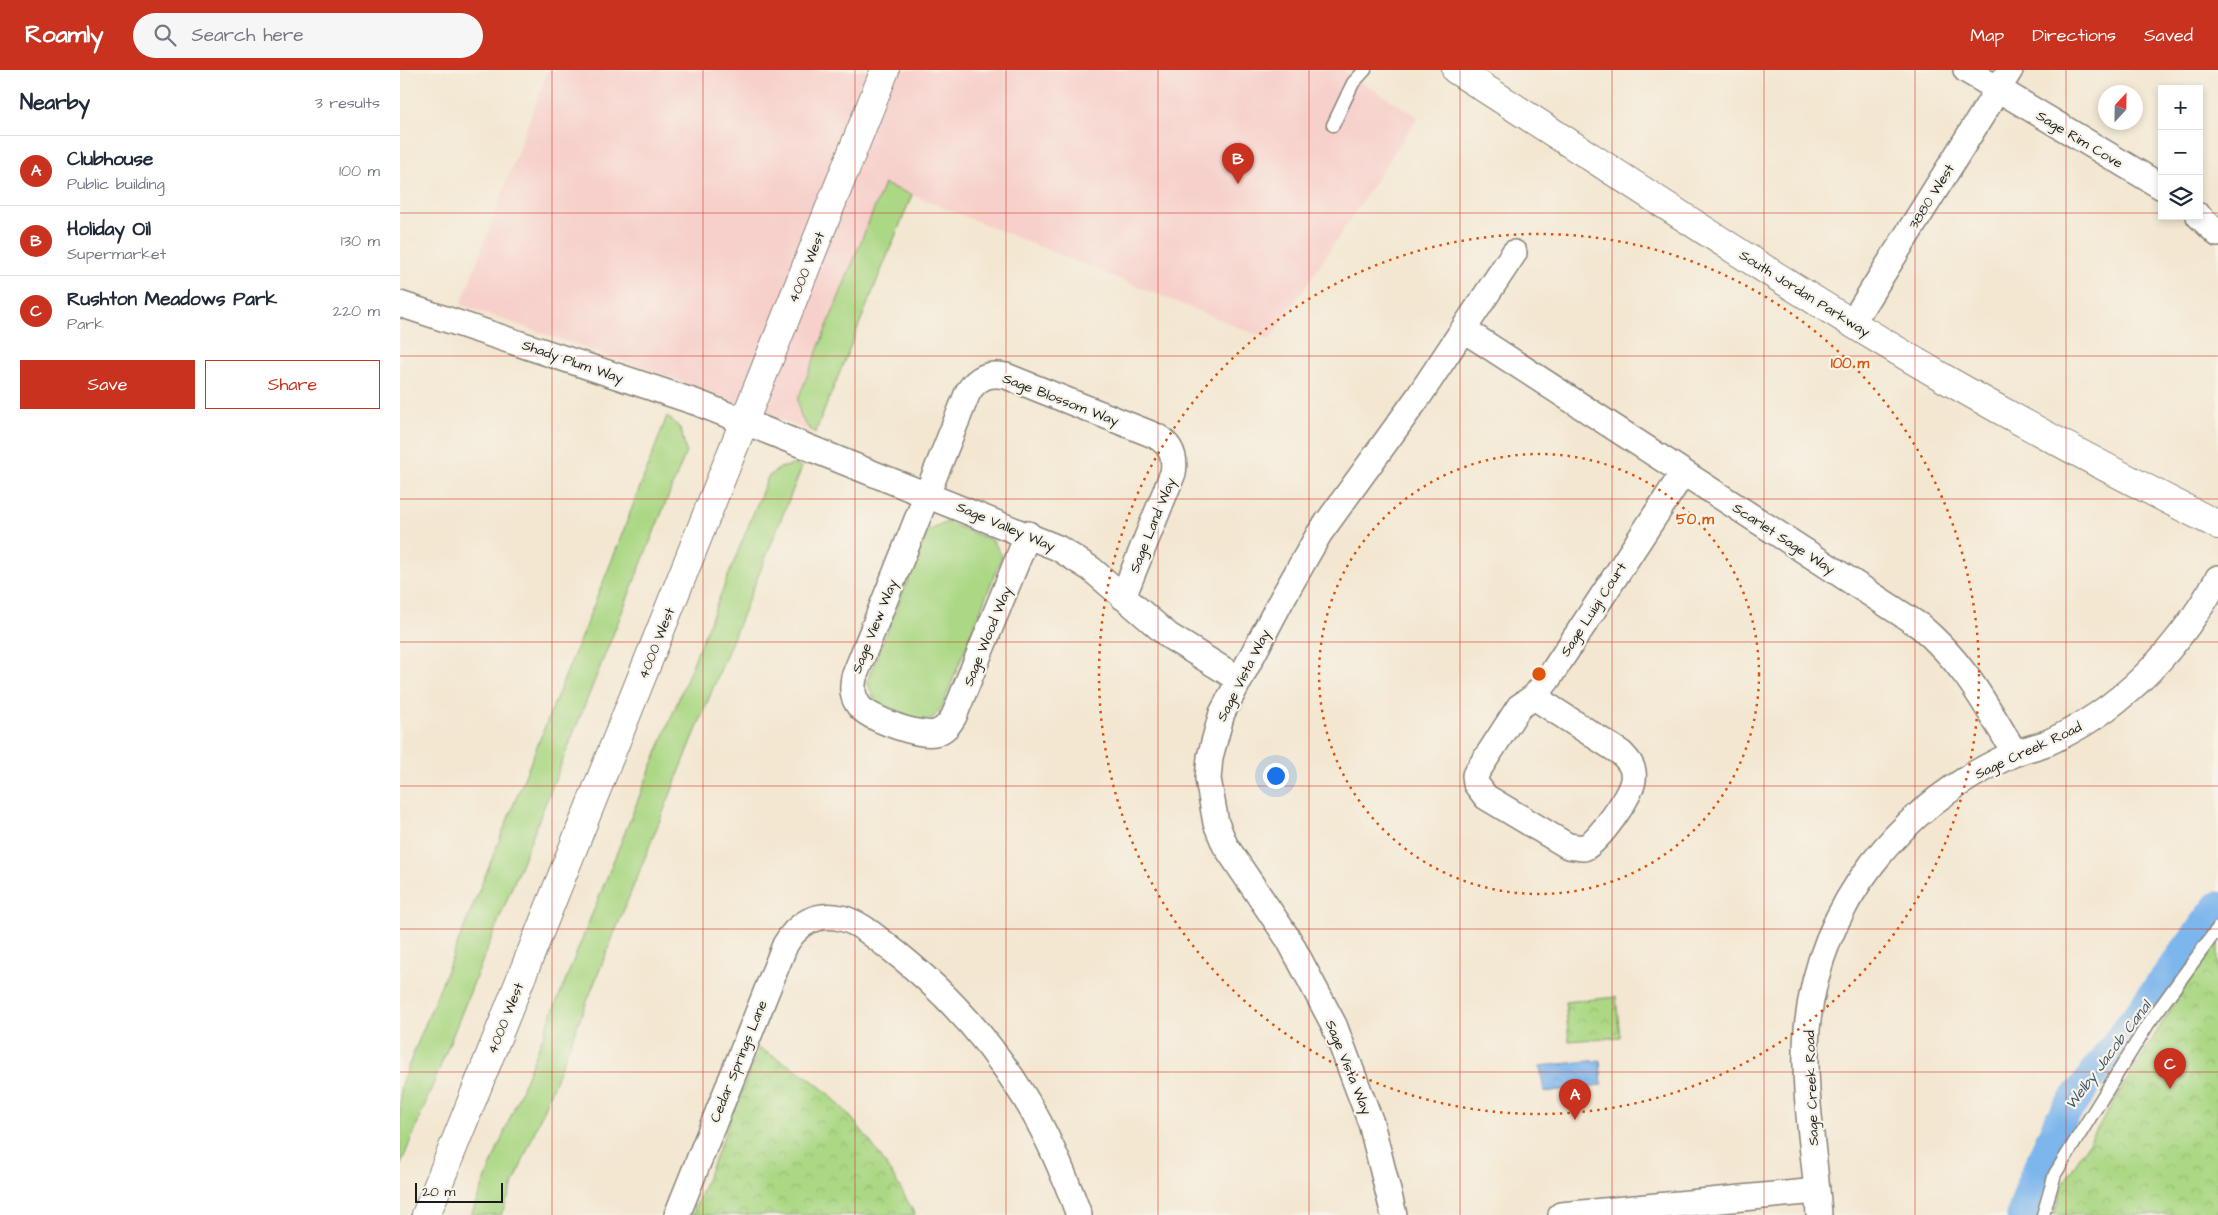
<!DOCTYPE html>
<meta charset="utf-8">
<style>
:root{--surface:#fff;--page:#f6f6f7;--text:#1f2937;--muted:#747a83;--line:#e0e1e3;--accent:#c8321e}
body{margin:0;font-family:"Architects Daughter",sans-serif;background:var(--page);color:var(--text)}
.controls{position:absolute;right:15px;top:15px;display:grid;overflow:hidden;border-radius:0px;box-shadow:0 2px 8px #0003}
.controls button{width:45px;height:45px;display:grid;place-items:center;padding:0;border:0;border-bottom:1px solid var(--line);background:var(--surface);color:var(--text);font:25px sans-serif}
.compass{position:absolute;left:1698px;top:15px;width:45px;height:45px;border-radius:50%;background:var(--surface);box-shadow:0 2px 8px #0003;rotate:22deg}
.scale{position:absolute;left:15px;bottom:12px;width:88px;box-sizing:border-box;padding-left:5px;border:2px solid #1c1c1c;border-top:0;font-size:14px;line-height:18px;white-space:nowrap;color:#1c1c1c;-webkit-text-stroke:4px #f7f3e8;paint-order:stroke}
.you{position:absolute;left:875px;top:705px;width:18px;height:18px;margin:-12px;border:4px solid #fff;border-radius:50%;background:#1a73e8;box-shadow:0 0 0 8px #1a73e833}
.badge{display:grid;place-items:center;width:32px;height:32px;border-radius:50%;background:var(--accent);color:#fff;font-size:16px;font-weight:700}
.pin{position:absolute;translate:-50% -41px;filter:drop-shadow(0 1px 2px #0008)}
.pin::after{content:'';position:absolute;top:26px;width:18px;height:15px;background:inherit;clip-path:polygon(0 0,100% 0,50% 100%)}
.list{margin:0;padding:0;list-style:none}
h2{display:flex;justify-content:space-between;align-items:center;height:65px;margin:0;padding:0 20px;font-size:21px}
h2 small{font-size:16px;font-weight:400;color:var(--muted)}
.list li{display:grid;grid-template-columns:32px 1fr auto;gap:15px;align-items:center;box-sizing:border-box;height:70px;padding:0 20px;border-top:1px solid var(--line)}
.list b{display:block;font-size:19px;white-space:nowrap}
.list p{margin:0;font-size:16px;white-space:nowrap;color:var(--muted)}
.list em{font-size:16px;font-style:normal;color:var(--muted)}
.actions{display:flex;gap:10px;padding:15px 20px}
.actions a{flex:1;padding:11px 0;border:1px solid var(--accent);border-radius:0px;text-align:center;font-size:18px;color:var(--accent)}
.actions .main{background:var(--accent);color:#fff}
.icon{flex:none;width:28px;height:28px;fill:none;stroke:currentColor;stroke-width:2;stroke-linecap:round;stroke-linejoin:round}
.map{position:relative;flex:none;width:1818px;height:1145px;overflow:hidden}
header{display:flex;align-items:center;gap:30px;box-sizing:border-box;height:70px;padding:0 25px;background:var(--accent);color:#fff}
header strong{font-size:24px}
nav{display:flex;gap:28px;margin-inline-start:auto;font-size:18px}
.search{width:350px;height:45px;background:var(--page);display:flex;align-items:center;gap:12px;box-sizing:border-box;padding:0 18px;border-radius:28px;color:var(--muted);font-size:19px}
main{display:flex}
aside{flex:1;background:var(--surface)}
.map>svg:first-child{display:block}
.built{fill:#f7d0cb}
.grass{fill:#acd885;stroke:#647a50}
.park{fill:url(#park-crowns);stroke:#647a50}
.water{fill:url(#water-ripples);stroke:#4c6984}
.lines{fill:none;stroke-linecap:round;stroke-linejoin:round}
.canal{stroke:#7db6ed;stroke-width:31}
.lane-casing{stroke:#888276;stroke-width:15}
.street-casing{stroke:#888276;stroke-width:28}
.secondary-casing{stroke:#888276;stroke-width:30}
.primary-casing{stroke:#888276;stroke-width:30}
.lane{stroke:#fff;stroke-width:12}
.street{stroke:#fff;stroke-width:25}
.secondary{stroke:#fff;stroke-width:28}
.primary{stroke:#fff;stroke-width:28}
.grid{fill:none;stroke:#c8321e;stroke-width:1;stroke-opacity:0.55}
.ring{fill:none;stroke:#de560d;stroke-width:2.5;stroke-dasharray:2.5 5}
.labels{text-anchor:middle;stroke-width:4.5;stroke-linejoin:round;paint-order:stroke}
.street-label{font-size:14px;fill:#1c1c1c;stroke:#f7f3e8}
.water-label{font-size:15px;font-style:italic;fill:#3e5265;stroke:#f7f3e8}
.centre{fill:#de560d;stroke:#f7f3e8;stroke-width:2.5}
.ring-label{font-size:15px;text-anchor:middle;font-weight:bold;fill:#de560d;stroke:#f7f3e8;stroke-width:4.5;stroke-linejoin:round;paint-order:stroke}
</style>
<header>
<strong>Roamly</strong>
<div class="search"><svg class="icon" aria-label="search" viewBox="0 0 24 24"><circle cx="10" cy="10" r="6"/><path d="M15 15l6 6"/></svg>Search here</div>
<nav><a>Map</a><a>Directions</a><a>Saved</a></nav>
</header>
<main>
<aside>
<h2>Nearby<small>3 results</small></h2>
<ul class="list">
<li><span class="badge">A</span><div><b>Clubhouse</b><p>Public building</p></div><em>100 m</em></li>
<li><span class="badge">B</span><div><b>Holiday Oil</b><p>Supermarket</p></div><em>130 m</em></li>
<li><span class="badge">C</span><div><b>Rushton Meadows Park</b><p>Park</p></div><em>220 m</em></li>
</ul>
<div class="actions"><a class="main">Save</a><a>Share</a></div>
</aside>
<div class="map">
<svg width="1818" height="1145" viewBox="0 0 1818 1145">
<defs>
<pattern id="park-crowns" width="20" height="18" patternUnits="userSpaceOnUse" patternTransform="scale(1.25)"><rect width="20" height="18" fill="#acd885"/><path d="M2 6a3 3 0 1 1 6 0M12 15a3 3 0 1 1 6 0" fill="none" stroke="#93b972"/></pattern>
<pattern id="water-ripples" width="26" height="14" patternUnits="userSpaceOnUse" patternTransform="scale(1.25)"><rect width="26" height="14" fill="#7db6ed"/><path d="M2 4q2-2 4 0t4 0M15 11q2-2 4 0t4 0" fill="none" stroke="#6b9ccb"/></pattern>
</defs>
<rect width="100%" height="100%" fill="#f7f3e8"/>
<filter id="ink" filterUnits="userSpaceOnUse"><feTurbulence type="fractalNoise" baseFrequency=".02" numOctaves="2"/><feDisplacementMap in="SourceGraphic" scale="10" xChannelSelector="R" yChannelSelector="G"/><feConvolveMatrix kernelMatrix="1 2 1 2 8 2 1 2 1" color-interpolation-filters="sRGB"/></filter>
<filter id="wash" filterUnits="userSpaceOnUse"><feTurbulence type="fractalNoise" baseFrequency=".0096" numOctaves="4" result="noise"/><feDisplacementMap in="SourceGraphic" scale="20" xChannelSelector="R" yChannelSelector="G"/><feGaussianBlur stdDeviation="1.12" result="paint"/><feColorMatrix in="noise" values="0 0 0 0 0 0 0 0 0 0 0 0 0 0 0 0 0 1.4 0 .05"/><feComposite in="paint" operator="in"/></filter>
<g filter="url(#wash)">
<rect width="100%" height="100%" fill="#f3e7d1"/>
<path class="built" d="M148,0H942L1018,47L870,270L512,125L415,363L269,307L61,235Z"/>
<g class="grass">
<path d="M484,114L512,125L415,363C402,353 399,345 398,329Z"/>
<path d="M267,346L281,359L286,382L0,1097V1017L216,480Z"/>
<path d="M393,395L402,397L101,1145H71L368,407L380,398Z"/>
<path d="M547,452L593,471L602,486L542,637L532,649L520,651L475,631L467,611L528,461Z"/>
</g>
<g class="park">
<path d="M1818,873V1145H1654L1662,1116L1782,921Z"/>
<path d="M1216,927L1220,967L1169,971L1165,932Z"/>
<path d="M359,978C377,989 398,999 414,1012C456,1044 491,1099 515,1145H292Z"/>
</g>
<path class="water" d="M1200,990L1202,1015L1144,1022L1140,996Z"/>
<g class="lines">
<path class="canal" d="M1622,1145L1632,1112L1659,1051L1818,837"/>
</g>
</g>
<g filter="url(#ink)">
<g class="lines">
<g class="lane-casing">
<g id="lane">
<path d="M933,55L953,13L965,0"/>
<path d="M1643,1145L1655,1104L1748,954L1818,858"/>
</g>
</g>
<g class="street-casing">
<g id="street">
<path d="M1566,0L1762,117"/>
<path d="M1799,146L1818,164"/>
<path d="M0,234L298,333L658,478L691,499L769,566L840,610"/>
<path d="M1452,253L1610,0"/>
<path d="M1064,260L1520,556C1565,594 1585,634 1615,683"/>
<path d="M628,464L554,646C550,653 546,659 538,662C524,669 469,649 459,636C452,627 452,618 454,607L568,322C578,307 588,303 606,306L756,366C771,375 776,386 773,403L723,527"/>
<path d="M1134,627L1221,683C1229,691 1235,698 1233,710C1231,726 1198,772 1184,778L1168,776L1086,727L1076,714L1075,705L1119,637L1134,627L1148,609L1283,403"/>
<path d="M277,1145L385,875C397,854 416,842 441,848C458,852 472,864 486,875C541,917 589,969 625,1028C648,1065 664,1104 679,1145"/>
<path d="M994,1145L971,1053L934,955L889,870L825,775L816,753L808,709L810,687L822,643L882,529L919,464L1019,326L1114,183"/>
<path d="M1161,1145L1417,1121"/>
<path d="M1419,1145C1415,1083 1402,1021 1407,959C1419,833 1501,735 1613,684C1625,679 1637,677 1649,672C1724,638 1778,579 1818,508"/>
</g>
</g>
<g class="secondary-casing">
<path id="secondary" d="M26,1145L485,0"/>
</g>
<g class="primary-casing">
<path id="primary" d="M1056,0C1219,104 1380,213 1547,310C1636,361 1726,409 1818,455"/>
</g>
<use href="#lane" class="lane"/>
<use href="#street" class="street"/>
<use href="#secondary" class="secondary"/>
<use href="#primary" class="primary"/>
</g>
</g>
<path class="grid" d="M152,0V1145M303,0V1145M455,0V1145M606,0V1145M758,0V1145M909,0V1145M1060,0V1145M1212,0V1145M1364,0V1145M1515,0V1145M1666,0V1145M0,143H1762M1799,143H1818M0,286H1818M0,429H1818M0,572H1818M0,716H1818M0,859H1818M0,1002H1818"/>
<g class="ring">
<circle cx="1139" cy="604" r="220"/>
<circle cx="1139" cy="604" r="440"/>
</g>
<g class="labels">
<g class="street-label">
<text transform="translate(1680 69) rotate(31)" y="5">Sage Rim Cove</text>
<text transform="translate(1531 126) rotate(-58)" y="5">3880 West</text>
<text transform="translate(406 197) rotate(-68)" y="5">4000 West</text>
<text transform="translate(1405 223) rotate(32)" y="5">South Jordan Parkway</text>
<text transform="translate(173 291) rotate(19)" y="5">Shady Plum Way</text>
<text transform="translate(661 329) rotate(21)" y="5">Sage Blossom Way</text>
<text transform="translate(752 455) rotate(-68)" y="5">Sage Land Way</text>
<text transform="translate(606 456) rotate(23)" y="5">Sage Valley Way</text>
<text transform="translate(1384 468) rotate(33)" y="5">Scarlet Sage Way</text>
<text transform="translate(1193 539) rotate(-57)" y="5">Sage Luigi Court</text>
<text transform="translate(474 556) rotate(-68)" y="5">Sage View Way</text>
<text transform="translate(587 566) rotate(-68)" y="5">Sage Wood Way</text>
<text transform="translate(256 573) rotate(-68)" y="5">4000 West</text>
<text transform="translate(843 605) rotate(-63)" y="5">Sage Vista Way</text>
<text transform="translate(1628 680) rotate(-25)" y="5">Sage Creek Road</text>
<text transform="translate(105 948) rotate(-68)" y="5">4000 West</text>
<text transform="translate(338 991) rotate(-68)" y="5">Cedar Springs Lane</text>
<text transform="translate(949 997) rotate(68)" y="5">Sage Vista Way</text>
<text transform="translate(1411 1018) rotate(-92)" y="5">Sage Creek Road</text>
</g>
<g class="water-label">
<text transform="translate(1708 985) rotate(-53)" y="5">Welby Jacob Canal</text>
</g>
</g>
<circle cx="1139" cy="604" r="8" class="centre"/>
<g class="ring-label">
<text x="1450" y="298">100 m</text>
<text x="1295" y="454">50 m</text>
</g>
</svg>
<div class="controls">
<button>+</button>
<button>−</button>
<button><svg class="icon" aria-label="layers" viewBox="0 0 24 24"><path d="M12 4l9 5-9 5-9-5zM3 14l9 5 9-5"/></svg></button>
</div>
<svg class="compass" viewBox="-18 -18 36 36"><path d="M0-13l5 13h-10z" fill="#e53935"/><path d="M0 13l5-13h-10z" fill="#747a83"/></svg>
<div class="scale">20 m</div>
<div class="you"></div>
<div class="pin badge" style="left:1175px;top:1050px">A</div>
<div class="pin badge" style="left:838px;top:114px">B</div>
<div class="pin badge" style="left:1770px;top:1019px">C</div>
</div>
</main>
